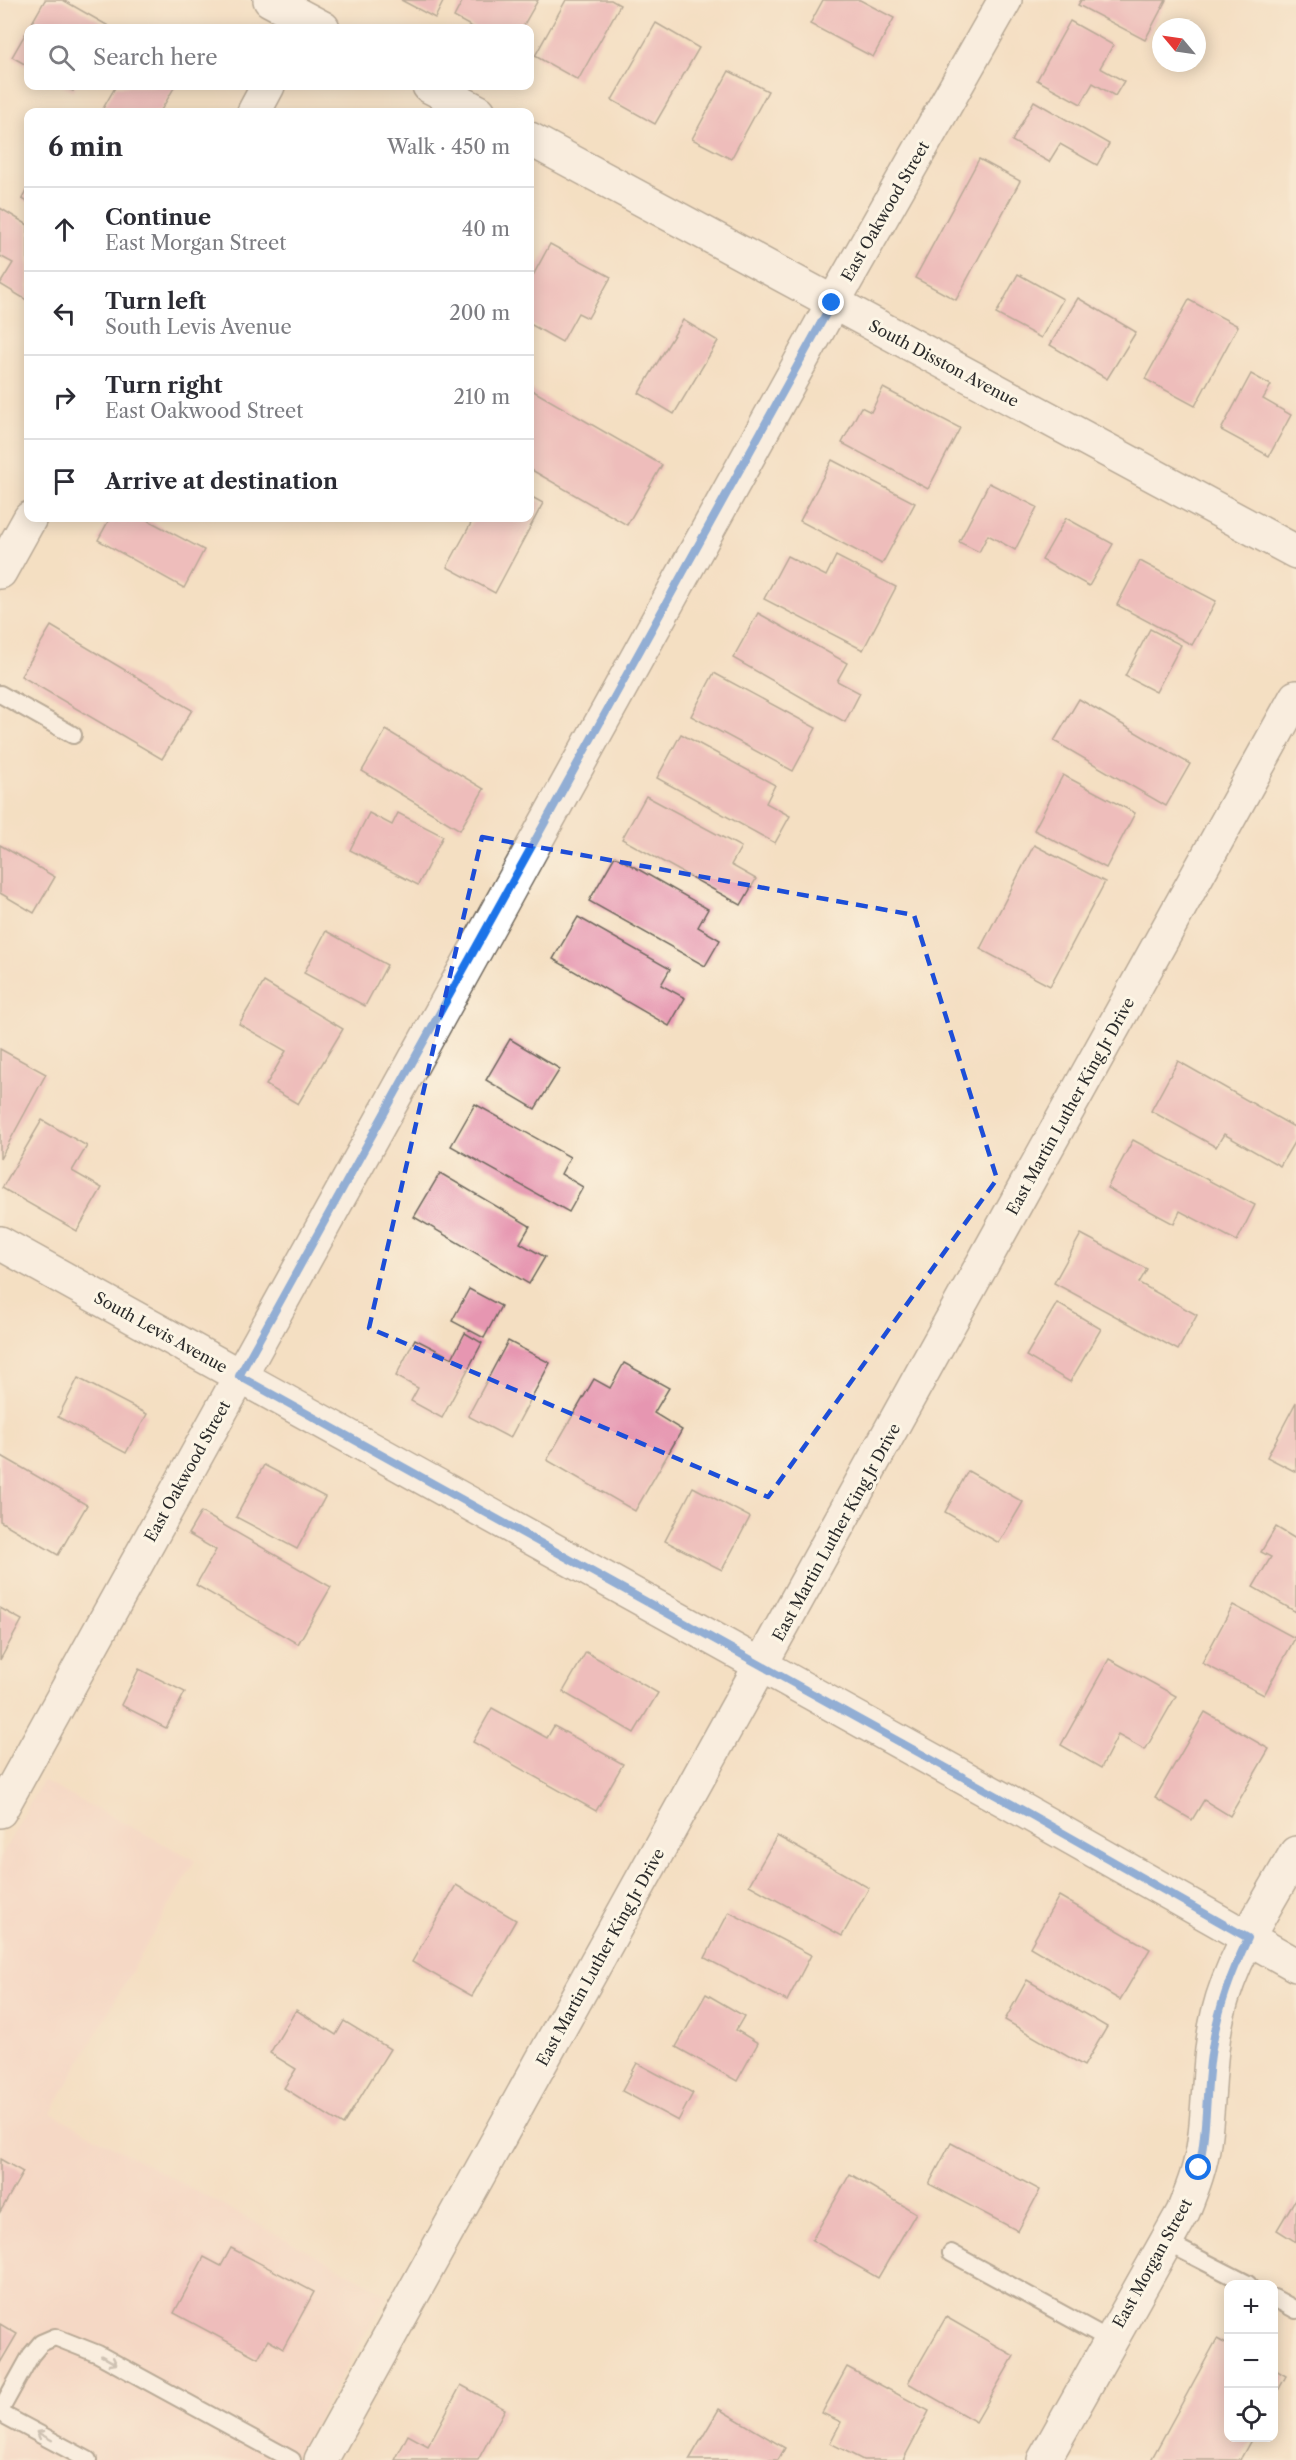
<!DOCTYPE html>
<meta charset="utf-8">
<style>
:root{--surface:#fff;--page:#f2f2f3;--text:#2b2b33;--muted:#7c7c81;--line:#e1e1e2}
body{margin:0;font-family:"Libre Caslon Text",serif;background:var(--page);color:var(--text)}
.controls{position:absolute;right:18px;bottom:18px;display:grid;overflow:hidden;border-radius:12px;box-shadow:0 3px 15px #0003}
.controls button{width:54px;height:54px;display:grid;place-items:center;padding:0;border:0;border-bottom:2px solid var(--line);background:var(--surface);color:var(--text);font:30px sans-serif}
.compass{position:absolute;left:1152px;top:18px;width:54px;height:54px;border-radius:50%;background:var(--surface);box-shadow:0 3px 15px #0003;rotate:299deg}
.stop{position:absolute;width:18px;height:18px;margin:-14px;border:4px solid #1a73e8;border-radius:50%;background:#fff}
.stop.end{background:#1a73e8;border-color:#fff;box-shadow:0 2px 6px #0008}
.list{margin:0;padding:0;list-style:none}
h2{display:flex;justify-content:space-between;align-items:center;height:78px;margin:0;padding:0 24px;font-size:26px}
h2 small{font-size:20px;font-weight:400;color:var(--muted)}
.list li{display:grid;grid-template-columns:39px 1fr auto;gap:18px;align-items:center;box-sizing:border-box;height:84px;padding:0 24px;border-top:2px solid var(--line)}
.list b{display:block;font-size:22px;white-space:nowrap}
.list p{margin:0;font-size:20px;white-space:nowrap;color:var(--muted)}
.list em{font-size:20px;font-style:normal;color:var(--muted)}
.icon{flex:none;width:33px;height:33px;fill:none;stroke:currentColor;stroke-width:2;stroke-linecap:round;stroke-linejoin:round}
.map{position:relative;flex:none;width:1296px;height:2460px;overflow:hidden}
.search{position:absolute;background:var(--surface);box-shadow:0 3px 15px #0003;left:24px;top:24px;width:510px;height:66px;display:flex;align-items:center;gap:15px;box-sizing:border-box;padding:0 21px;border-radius:12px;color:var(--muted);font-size:22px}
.panel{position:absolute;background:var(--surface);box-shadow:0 3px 15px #0003;left:24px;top:108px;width:510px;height:414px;border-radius:12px}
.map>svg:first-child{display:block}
.built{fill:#f7d1c8}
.building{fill:#e696b1}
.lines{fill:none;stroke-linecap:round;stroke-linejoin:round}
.service-casing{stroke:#716a60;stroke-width:20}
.minor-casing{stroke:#716a60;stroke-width:36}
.tertiary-casing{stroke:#716a60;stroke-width:36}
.service{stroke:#fff;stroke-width:16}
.minor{stroke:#fff;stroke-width:33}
.tertiary{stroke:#fff;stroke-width:33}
.oneway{stroke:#a0a0a0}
.route{stroke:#1a73e8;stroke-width:8}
.marked{fill:none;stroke:#1d4ed8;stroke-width:4.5;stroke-dasharray:12 8;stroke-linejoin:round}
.labels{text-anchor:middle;stroke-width:6;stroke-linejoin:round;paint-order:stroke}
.street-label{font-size:16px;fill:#2b2b2b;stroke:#fcf5e5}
</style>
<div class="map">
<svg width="1296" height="2460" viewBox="0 0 1296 2460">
<rect width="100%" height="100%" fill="#fcf5e5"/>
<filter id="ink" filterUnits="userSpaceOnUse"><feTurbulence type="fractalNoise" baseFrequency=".0167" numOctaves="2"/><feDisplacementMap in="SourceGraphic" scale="12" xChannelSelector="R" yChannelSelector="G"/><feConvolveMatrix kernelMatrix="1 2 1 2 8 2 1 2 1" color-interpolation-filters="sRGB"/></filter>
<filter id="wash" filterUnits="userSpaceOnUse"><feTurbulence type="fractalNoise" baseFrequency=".008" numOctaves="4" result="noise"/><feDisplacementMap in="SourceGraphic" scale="24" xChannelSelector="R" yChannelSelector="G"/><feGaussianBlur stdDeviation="1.35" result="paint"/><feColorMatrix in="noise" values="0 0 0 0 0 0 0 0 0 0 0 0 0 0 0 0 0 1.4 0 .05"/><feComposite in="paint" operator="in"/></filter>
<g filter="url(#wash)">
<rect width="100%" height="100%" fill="#f4dfc2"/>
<path class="built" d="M42,1781L195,1860L51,2113L388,2294L294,2460H0V1858Z"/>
<g id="blocks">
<g class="building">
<path d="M45,0H63L112,28H29Z"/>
<path d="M401,0H444L435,18Z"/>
<path d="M463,0H538L522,28H474L454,17Z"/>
<path d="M566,0H611L620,5L578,80L535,56Z"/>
<path d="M823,0H860L894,18L873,57L810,24Z"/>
<path d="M1081,0H1166L1145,40L1078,5Z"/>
<path d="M1070,21L1113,45L1100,68L1124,81L1115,96L1093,83L1081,104L1037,80Z"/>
<path d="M656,23L699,48L655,124L612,100Z"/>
<path d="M28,29V66L12,57Z"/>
<path d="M729,71L768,91L731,159L692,139Z"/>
<path d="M62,86H76L73,91Z"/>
<path d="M116,86H175L160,112H101Z"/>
<path d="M1034,101L1109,144L1097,165L1060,144L1049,162L1012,141Z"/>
<path d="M979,159L1020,181L956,300L915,278Z"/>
<path d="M28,187V202L22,199Z"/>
<path d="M0,208L28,225V301L0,284L13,263L0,256Z"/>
<path d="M550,244L611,277L588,318L578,313L562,342L530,324V281Z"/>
<path d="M1018,274L1063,299L1041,338L996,314Z"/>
<path d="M1078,298L1136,332L1107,379L1050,345Z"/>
<path d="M1189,300L1238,326L1195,406L1145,379Z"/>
<path d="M683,320L718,341L674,414L639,393Z"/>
<path d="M1251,374L1271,385L1263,399L1291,415L1269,456L1221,430Z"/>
<path d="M883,388L960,428L928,489L842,443L861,407L871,412Z"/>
<path d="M530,389L662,465L627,525L530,469Z"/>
<path d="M832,460L915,503L882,564L800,521Z"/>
<path d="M989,483L1037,507L1015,550L988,535L979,552L959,542Z"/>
<path d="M530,496L543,503L495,593L447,567L474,518H530Z"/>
<path d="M110,518H144L204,550L184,588L98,540Z"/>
<path d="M1066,518L1113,544L1089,586L1042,560Z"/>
<path d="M787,556L826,576L836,556L896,587L863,650L764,599Z"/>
<path d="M1140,561L1216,601L1192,645L1117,605Z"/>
<path d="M758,613L847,663L837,681L860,693L845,722L733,658Z"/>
<path d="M51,626L192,710L162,759L21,676Z"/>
<path d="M1150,629L1181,645L1156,692L1125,676Z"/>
<path d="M714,673L816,728L793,771L691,716Z"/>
<path d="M1079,699L1190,764L1166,806L1054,741Z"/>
<path d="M386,730L484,789L460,830L362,771Z"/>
<path d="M681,734L775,785L766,803L790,816L775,843L657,778Z"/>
<path d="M1063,775L1135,813L1106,868L1034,830Z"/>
<path d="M646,796L741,847L731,865L756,879L741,905L622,839Z"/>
<path d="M369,813L392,825L398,813L443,836L418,885L350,850Z"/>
<path d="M0,845L55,877L34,913L0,893Z"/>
<path d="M1034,845L1105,882L1050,986L980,949Z"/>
<path d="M615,856L708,909L698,927L720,940L705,966L589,901Z"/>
<path d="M578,917L670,969L661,985L685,998L669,1026L553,959Z"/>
<path d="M326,931L387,965L365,1006L304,973Z"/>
<path d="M264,982L343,1029L298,1104L266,1085L286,1051L239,1024Z"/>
<path d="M510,1039L560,1069L535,1109L486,1080Z"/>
<path d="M0,1049L46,1074L0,1159Z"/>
<path d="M1178,1061L1296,1128V1139L1280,1166L1224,1134L1216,1147L1151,1111Z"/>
<path d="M475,1104L570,1157L561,1174L583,1187L569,1212L451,1146Z"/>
<path d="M42,1120L87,1146L72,1171L102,1188L77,1231L2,1188Z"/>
<path d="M1133,1140L1255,1205L1237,1241L1180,1211L1174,1224L1107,1188Z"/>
<path d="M440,1173L530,1226L520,1243L545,1257L529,1284L414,1217Z"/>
<path d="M1081,1234L1147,1269L1139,1283L1197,1315L1178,1350L1054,1283Z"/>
<path d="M469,1289L501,1306L484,1338L452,1321Z"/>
<path d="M1057,1303L1101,1329L1070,1382L1026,1356Z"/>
<path d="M465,1333L482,1343L442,1418L411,1401L418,1388L396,1376L415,1339L452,1358Z"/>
<path d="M508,1341L550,1363L510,1438L468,1416Z"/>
<path d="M624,1363L669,1388L654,1413L682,1430L635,1511L547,1460L594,1379L610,1388Z"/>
<path d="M78,1378L147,1414L126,1453L58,1417Z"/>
<path d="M1296,1402V1472L1267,1457Z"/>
<path d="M0,1455L87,1505L58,1555L0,1521Z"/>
<path d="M264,1465L325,1497L297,1549L236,1517Z"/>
<path d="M968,1471L1023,1502L999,1543L945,1512Z"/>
<path d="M693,1487L750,1517L722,1570L665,1541Z"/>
<path d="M201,1512L331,1587L298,1644L196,1585L216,1550L188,1534Z"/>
<path d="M1276,1527L1296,1539V1612L1253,1587L1271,1557L1261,1552Z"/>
<path d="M1233,1605L1295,1638L1264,1695L1202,1663Z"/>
<path d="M0,1608L22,1620L0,1660Z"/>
<path d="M586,1652L658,1693L634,1733L563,1692Z"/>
<path d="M1109,1659L1176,1696L1145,1750L1118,1735L1101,1768L1061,1745Z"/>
<path d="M139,1669L185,1692L166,1728L121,1705Z"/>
<path d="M492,1708L547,1738L554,1726L623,1764L596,1811L473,1742Z"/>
<path d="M1205,1712L1269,1749L1230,1816L1204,1800L1192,1820L1155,1798Z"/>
<path d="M777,1836L869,1888L842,1936L749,1885Z"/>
<path d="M456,1885L516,1920L472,1996L412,1962Z"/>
<path d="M1059,1896L1150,1949L1120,2000L1030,1947Z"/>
<path d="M729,1912L811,1955L787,2001L705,1958Z"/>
<path d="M1027,1980L1107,2027L1084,2066L1005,2020Z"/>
<path d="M706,1994L744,2016L736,2030L758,2043L737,2081L676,2047Z"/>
<path d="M296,2010L336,2035L344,2021L390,2049L343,2125L284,2088L296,2069L270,2053Z"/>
<path d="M637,2063L693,2093L678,2121L622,2091Z"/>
<path d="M951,2143L1040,2190L1018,2231L929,2184Z"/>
<path d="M0,2159L23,2172L0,2212Z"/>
<path d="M850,2174L916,2213L878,2278L812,2240Z"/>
<path d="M1296,2198V2242L1277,2230Z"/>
<path d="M231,2248L314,2292L283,2349L268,2340L258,2358L174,2313L204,2257L221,2266Z"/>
<path d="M946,2317L1014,2356L976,2422L908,2383Z"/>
<path d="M0,2324L17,2334L0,2363Z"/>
<path d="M1217,2339L1228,2345V2438H1252L1240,2460H1151Z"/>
<path d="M847,2367L929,2411L903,2460H863L830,2443L841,2422L822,2413Z"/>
<path d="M1274,2369L1286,2376L1274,2398Z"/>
<path d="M461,2385L505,2409L478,2460H395L408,2435L428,2446Z"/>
<path d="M719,2409L785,2448L778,2460H689Z"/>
</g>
</g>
</g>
<g filter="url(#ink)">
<use href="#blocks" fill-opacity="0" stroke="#716a60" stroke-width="1.5"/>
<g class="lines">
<g class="service-casing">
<g id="service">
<path d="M0,694L73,735"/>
<path d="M1166,2242L1248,2284"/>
<path d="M951,2253L1110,2340"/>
<path d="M1274,2298L1296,2310"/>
<path d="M0,2411L31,2355L41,2343L55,2337L98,2354L292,2460"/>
<path d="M0,2413L88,2460"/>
</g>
</g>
<g class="minor-casing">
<g id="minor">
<path d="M270,0L323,28"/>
<path d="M429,86L479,112"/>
<path d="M254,112L268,86"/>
<path d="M530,139L1296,552"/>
<path d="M0,572L30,518"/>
<path d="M0,1243L1026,1812L1296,1965"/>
<path d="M0,1811L833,303L1005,0"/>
<path d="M1044,2460L1183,2212C1192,2189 1201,2167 1204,2142C1210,2099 1208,2056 1218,2014C1232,1956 1267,1904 1296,1853"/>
</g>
</g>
<g class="tertiary-casing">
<path id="tertiary" d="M321,2460L1296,697"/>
</g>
<use href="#service" class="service"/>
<use href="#minor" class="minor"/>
<use href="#tertiary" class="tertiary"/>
</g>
<defs><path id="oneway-shaft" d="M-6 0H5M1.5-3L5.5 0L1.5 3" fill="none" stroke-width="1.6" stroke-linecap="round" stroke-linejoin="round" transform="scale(1.5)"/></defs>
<g class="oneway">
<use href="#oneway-shaft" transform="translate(109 2360) rotate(29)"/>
<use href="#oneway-shaft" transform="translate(44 2436) rotate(-152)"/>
</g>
</g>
<g class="lines" filter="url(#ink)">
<path class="route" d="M832,303L239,1376L1026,1812L1248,1938C1231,1974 1218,2008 1212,2048C1205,2088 1208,2129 1199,2168"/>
</g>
<path d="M0 0H1296V2460H0ZM482,837L914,915L997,1179L768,1497L369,1328Z" fill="#f4dfc2" fill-opacity=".55" fill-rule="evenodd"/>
<path class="marked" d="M482,837L914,915L997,1179L768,1497L369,1328Z"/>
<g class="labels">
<g class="street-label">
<text transform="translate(885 211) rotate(-60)" y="6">East Oakwood Street</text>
<text transform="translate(944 363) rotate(28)" y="6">South Disston Avenue</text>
<text transform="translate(1070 1106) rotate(-61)" y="6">East Martin Luther King Jr Drive</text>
<text transform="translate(161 1332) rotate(29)" y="6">South Levis Avenue</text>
<text transform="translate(187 1471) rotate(-61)" y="6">East Oakwood Street</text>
<text transform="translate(836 1532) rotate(-61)" y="6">East Martin Luther King Jr Drive</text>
<text transform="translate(600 1957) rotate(-61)" y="6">East Martin Luther King Jr Drive</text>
<text transform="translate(1152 2263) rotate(-61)" y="6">East Morgan Street</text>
</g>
</g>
</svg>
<div class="controls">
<button>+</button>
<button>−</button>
<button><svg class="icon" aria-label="locate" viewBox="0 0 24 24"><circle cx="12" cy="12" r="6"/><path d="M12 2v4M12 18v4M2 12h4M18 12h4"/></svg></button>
</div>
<svg class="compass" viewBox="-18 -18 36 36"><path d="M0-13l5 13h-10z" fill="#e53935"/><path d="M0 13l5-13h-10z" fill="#7c7c81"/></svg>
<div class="stop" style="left:1199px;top:2168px"></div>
<div class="stop end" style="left:832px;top:303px"></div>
<div class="search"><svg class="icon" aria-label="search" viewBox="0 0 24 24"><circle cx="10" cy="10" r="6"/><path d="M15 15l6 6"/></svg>Search here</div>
<section class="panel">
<h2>6 min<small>Walk · 450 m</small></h2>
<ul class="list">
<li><svg class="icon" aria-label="ahead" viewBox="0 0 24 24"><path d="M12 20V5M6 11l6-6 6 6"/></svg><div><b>Continue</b><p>East Morgan Street</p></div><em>40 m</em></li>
<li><svg class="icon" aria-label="left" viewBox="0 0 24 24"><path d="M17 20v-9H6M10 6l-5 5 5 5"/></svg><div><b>Turn left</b><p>South Levis Avenue</p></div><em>200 m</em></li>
<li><svg class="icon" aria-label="right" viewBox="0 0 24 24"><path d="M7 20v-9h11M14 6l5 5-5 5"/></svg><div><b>Turn right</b><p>East Oakwood Street</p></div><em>210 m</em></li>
<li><svg class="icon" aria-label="arrive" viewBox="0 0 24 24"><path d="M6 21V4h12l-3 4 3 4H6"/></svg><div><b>Arrive at destination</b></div></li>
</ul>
</section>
</div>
